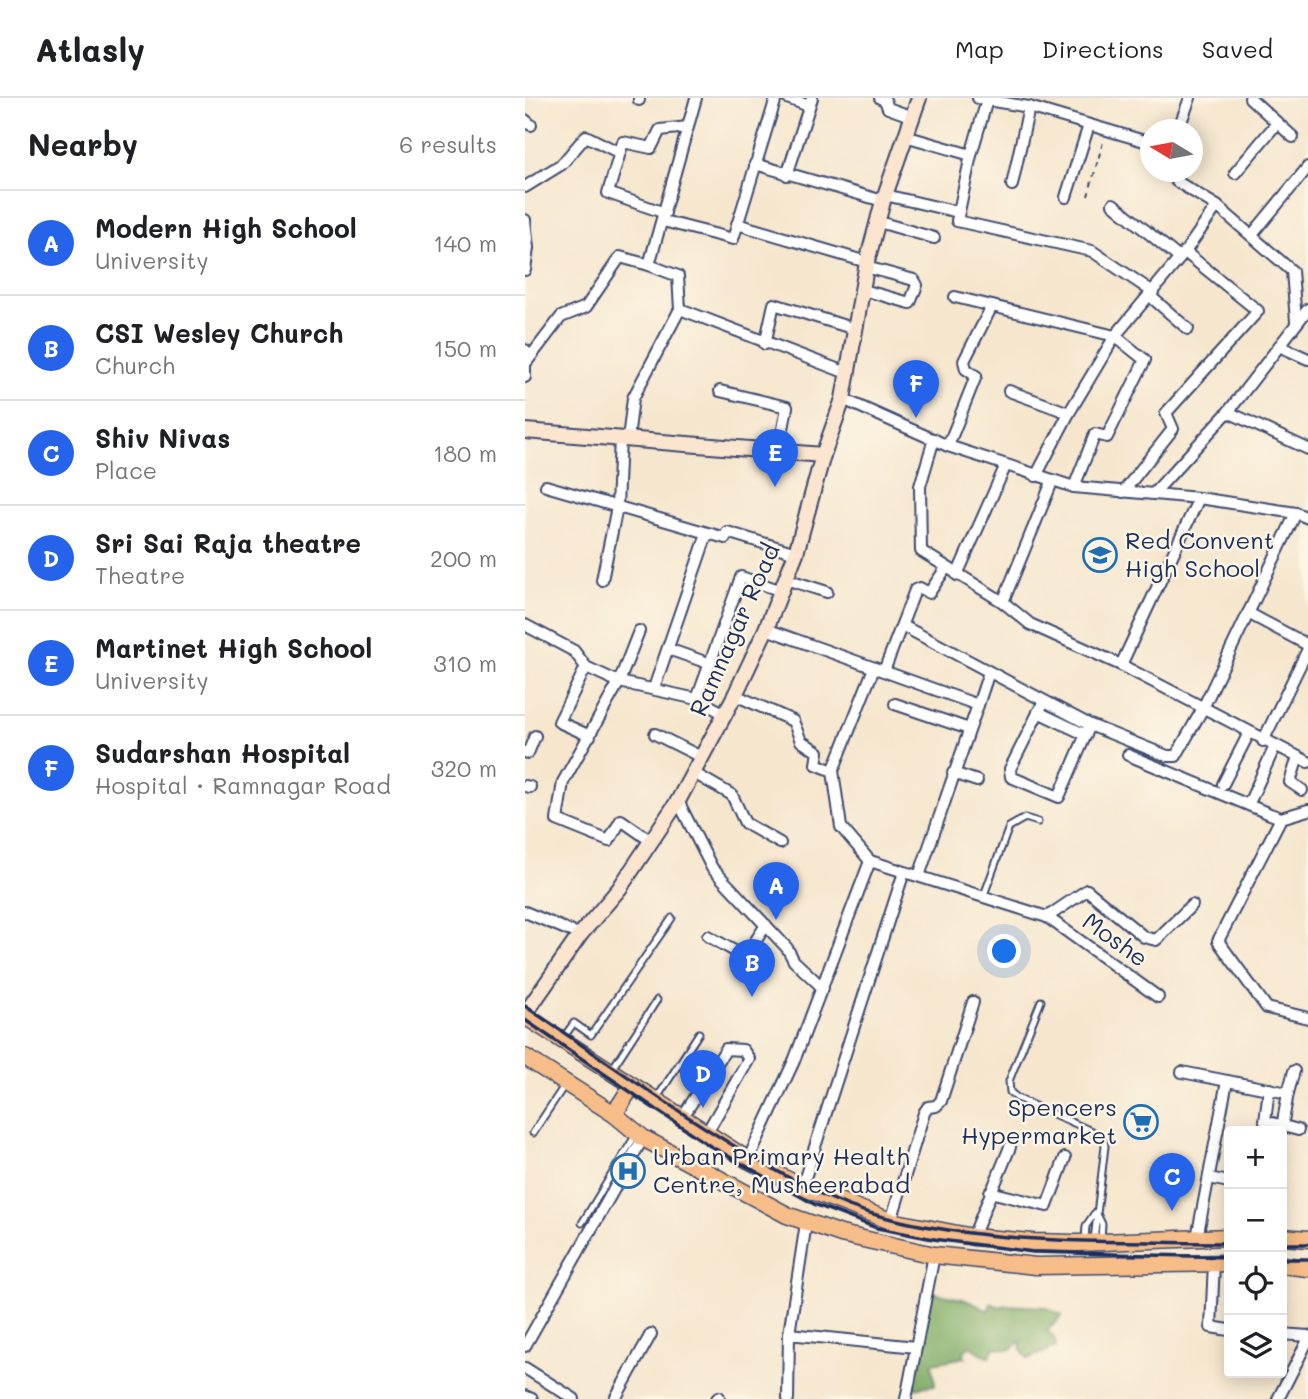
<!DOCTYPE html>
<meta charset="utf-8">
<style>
:root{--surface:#fff;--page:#f2f2f2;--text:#202124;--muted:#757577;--line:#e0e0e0;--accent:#2563eb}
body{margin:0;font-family:Mali,sans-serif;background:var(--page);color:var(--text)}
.controls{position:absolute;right:21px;bottom:21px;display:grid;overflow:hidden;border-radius:7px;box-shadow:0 4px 18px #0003}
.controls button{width:63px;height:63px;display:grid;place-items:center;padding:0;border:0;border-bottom:2px solid var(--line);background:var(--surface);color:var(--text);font:35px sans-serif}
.compass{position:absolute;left:615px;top:21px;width:63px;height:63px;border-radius:50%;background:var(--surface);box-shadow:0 4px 18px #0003;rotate:280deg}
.you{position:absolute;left:480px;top:854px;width:24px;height:24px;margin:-18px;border:5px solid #fff;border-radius:50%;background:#1a73e8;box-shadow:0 0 0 10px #1a73e833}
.badge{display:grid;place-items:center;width:46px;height:46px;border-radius:50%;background:var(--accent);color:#fff;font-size:23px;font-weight:700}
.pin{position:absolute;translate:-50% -58px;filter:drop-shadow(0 2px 4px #0008)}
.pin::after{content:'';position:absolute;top:37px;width:24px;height:21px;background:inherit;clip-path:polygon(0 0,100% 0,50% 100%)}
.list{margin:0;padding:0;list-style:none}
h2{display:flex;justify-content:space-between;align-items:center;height:91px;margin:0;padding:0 28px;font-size:30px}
h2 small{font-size:23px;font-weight:400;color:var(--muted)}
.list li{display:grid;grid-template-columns:46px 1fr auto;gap:21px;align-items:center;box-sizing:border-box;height:105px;padding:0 28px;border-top:2px solid var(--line)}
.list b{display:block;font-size:26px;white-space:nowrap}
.list p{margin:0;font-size:23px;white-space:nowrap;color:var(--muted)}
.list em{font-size:23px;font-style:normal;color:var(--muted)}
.icon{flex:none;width:38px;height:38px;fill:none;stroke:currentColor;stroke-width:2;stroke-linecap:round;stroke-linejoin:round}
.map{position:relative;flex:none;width:783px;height:1301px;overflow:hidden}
header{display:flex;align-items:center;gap:42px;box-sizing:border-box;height:98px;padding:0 35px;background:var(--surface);border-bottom:2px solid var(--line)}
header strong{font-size:33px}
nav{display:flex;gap:38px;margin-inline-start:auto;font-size:24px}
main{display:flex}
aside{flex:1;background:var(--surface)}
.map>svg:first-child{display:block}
.forest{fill:#7fac65;stroke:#4d6e62;stroke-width:2}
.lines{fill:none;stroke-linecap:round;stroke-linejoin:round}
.lane-casing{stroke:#3c4a6f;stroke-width:9}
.street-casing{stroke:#3c4a6f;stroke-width:14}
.secondary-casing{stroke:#3c4a6f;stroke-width:18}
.primary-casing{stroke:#3c4a6f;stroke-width:19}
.path{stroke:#3c4a6f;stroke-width:2;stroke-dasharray:5 5;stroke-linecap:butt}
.lane{stroke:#fff;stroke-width:5}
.street{stroke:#fff;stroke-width:10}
.secondary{stroke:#fce5cf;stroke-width:14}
.primary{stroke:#f7bd88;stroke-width:16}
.rail{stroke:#1b2f5e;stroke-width:3.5}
.labels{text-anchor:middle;stroke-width:5;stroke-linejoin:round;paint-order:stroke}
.poi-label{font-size:24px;fill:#1b2f5e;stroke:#fcf5e5;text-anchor:start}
.street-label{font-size:24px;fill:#1b2f5e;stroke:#fcf5e5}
</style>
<header>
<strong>Atlasly</strong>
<nav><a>Map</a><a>Directions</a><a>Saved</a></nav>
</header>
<main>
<aside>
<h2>Nearby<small>6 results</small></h2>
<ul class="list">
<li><span class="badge">A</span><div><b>Modern High School</b><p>University</p></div><em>140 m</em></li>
<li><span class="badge">B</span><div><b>CSI Wesley Church</b><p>Church</p></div><em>150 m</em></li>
<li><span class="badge">C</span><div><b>Shiv Nivas</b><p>Place</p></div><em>180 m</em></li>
<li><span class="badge">D</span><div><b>Sri Sai Raja theatre</b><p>Theatre</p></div><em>200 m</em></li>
<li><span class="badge">E</span><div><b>Martinet High School</b><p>University</p></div><em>310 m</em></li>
<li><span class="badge">F</span><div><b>Sudarshan Hospital</b><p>Hospital · Ramnagar Road</p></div><em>320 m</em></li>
</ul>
</aside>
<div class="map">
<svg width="783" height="1301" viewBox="0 0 783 1301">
<rect width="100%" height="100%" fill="#fcf5e5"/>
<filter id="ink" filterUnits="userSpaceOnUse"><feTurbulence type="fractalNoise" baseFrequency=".0143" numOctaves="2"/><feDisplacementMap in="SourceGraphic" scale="14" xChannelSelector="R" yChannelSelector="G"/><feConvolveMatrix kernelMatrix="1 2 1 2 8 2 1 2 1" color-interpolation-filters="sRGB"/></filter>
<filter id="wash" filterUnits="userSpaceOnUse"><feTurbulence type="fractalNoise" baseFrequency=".00686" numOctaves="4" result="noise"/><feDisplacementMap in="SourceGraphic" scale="28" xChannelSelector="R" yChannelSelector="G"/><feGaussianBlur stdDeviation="1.57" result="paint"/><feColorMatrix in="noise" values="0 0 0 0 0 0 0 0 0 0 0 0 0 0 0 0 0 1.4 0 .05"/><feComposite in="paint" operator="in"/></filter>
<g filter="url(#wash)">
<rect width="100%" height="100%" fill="#f6e6cd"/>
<path class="forest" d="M409,1195L442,1202L463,1213L466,1205L474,1209L481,1207L520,1209L537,1217L522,1233L529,1239L531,1249L503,1261L496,1251V1243L485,1252L469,1249L464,1259L444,1248L438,1255L441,1259L407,1265L410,1287L387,1290L404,1200Z"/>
</g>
<g filter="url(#ink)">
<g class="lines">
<g class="lane-casing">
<g id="lane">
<path d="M459,797L484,729L500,720L513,724"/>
<path d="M516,903L484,983L485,994L492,1000L578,1038L580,1048L569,1142"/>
<path d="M38,940L49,925L66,937L147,820"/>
<path d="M87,971L132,902"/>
<path d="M132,1000L174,935"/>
<path d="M8,1035L39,988"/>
<path d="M571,1114L577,1126L576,1141"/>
<path d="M57,1125L110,1038"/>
<path d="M560,1142L561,1128L569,1116"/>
</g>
</g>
<g class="street-casing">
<g id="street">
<path d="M262,0L284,8"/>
<path d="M355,0L360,2L363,10L388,19"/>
<path d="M453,0L462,2L446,57L432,123L567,153L628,194"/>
<path d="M725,0L768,39"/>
<path d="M114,2V0"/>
<path d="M462,2L504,9L626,45"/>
<path d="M0,22L6,27"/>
<path d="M653,32L665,0"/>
<path d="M380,38L446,57"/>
<path d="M230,66L358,103"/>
<path d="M649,74L651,83L692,108L767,173L771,223"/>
<path d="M710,75L752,25"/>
<path d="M262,77L287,0"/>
<path d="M487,87L504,9"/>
<path d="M0,89L37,66L61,38L93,54"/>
<path d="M360,97L433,114"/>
<path d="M541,99L564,27"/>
<path d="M588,106L653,159"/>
<path d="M140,115L83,95L98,44L126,50L135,32L163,29"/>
<path d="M0,122L3,150L0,172"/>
<path d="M138,123L208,141L251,0"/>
<path d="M354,124L409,140"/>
<path d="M212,126L342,164"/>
<path d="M727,137L783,69"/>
<path d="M338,192L385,205L392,187L389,182L341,169"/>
<path d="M625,198L663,231"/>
<path d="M430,199L590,238L620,262L582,339L570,336L549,389"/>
<path d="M155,211L322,275"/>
<path d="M240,246L249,206L330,231"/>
<path d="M754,248L783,261"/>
<path d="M0,252V279"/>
<path d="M0,266L36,219L61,209L95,159L124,167"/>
<path d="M195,293L262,309L254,353"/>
<path d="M484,293L544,315"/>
<path d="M318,301L423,348L549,389L674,400L771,415L783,420"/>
<path d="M703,314L783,351"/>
<path d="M103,341L108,300L155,211L153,178L124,167L171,0"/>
<path d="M409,341L395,388L396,453L478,504L505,526L596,567L783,664"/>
<path d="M423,348L451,278L441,271L439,263L467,208"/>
<path d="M511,378L544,315L590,238L660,154L692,108"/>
<path d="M21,388L200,440L202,434L271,455"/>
<path d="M598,394L648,331L641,315L733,213L660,154"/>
<path d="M629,395L703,314L783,211"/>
<path d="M432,477L480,369"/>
<path d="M261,481L302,494"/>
<path d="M77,482L92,409L95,340"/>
<path d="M478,504L527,384"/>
<path d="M723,515L783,547"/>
<path d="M0,527L49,553L61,569L94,584L172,601L200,616"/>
<path d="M378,528L565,627L642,658H651L677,612L771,415"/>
<path d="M241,531L453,607L394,778"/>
<path d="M114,533L94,584L38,684L32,722L84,743L96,722L126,743"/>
<path d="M143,551L183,565"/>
<path d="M596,567L674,400"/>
<path d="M61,569L34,624L65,638"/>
<path d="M359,573L390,492L395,490L404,495L421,470"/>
<path d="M129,590L182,436"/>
<path d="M210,597L268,623L276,643L293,654L291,666L308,673L316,729L345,763"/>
<path d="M172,601L216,479L257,493"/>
<path d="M519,603L485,671L486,679L534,699L565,627"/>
<path d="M370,606L444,631"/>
<path d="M453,607L464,574"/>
<path d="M513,614L561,637"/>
<path d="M130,636L174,658"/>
<path d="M738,643L783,551"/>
<path d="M0,654L3,655L10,638"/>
<path d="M603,657L745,716L756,720L783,712"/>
<path d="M773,659L765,684L777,692"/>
<path d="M308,673L349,570"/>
<path d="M167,674L207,697L220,725L255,745"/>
<path d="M428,675L452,683"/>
<path d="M698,686L724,635"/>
<path d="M0,688L5,689"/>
<path d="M726,701L750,648"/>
<path d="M153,703L187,770L262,850L269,863L298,890"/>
<path d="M756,720L693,843L742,910L783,920"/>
<path d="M0,814L55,837"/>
<path d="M522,819L633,899"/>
<path d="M183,838L220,859L241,827"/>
<path d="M657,974L763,995L769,973"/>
<path d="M744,991L740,1023L773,1032"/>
<path d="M157,1020L201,951L218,952L224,961L181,1036"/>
<path d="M757,1029L763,995"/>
<path d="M223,1062L269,963L345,763L522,819L562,792L619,839L631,842L667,807"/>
<path d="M684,1080L704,1084"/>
<path d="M277,1089L379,774"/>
<path d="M465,1094L522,1108L540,1060"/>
<path d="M366,1123L399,1015L403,1009L411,1008L416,1003L448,904"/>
<path d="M448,1139L485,1049"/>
<path d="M672,1140L702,983"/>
<path d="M689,1165L686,1229L704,1232"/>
<path d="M264,1236L391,1249"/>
<path d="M757,1236L783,1238"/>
<path d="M0,1248L118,1040"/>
<path d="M0,1270L49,1301"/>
<path d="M0,1298L7,1301"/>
<path d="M90,1301L126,1236"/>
<path d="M192,1301L194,1299"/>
<path d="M263,1301L264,1236L281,1125"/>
<path d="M381,1301L409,1157"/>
<path d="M753,1301L783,1242"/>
</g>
</g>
<g class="secondary-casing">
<g id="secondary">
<path d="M0,333L298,357"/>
<path d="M0,916L55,837L94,791L153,703L210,597L241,531L271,455L298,357L318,301L342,164L358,103L394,0"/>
</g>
</g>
<g class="primary-casing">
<g id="primary">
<path d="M0,918L223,1062L277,1089L366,1123L448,1139L507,1144L552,1145L704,1139"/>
<path d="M0,959L89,1016L118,1040L262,1117L316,1136L409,1157L511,1168L704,1165"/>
<path d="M89,1016L107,988"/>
<path d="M757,1139L783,1141"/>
<path d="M757,1167L783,1170"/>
</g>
</g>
<path class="path" d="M563,98L578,44"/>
<use href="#lane" class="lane"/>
<use href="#street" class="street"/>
<use href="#secondary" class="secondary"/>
<use href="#primary" class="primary"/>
<g class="rail">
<path d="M0,908C75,959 148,1012 226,1058C267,1082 309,1106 355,1118C468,1148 589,1143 704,1145"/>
<path d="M0,922L185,1048L289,1106L352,1130L408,1141L508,1154L704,1159"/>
<path d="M757,1146H783"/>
<path d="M757,1161H783"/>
</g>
</g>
</g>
<defs>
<g id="university-ring" transform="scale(1.75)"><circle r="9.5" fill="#fcf5e5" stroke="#1f6fb2" stroke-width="1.5"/><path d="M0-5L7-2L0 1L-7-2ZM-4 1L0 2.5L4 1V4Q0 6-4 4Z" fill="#1f6fb2"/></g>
<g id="supermarket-ring" transform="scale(1.75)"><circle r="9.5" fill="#fcf5e5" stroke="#1f6fb2" stroke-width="1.5"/><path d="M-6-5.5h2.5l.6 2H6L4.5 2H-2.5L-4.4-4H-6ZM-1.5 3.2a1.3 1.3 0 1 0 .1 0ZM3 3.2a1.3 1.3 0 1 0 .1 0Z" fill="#1f6fb2"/></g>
<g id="hospital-ring" transform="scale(1.75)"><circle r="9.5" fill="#fcf5e5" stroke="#1f6fb2" stroke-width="1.5"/><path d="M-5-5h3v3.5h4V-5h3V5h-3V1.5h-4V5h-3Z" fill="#1f6fb2"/></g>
</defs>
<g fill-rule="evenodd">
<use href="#university-ring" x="575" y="457"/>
<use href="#supermarket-ring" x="616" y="1024"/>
<use href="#hospital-ring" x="103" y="1073"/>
</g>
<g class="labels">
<g class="poi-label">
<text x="600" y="451">Red Convent<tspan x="600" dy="28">High School</tspan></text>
<text x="592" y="1018" text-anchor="end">Spencers<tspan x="592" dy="28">Hypermarket</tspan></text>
<text x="128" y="1067">Urban Primary Health<tspan x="128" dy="28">Centre, Musheerabad</tspan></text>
</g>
<g class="street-label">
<text transform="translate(210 532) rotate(-66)" y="8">Ramnagar Road</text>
<text transform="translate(590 842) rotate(36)" y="8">Moshe</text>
</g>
</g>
</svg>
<div class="controls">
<button>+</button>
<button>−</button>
<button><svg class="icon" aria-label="locate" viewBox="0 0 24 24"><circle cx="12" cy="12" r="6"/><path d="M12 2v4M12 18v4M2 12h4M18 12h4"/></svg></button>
<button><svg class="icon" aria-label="layers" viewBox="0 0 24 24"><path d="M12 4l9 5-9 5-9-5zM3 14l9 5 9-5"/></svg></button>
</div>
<svg class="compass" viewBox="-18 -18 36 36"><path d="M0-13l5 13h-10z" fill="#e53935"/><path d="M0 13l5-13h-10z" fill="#757577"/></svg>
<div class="you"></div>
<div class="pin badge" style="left:251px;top:822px">A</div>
<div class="pin badge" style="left:227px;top:899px">B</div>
<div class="pin badge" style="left:647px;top:1113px">C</div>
<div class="pin badge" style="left:178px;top:1010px">D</div>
<div class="pin badge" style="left:250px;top:389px">E</div>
<div class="pin badge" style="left:391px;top:320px">F</div>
</div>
</main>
